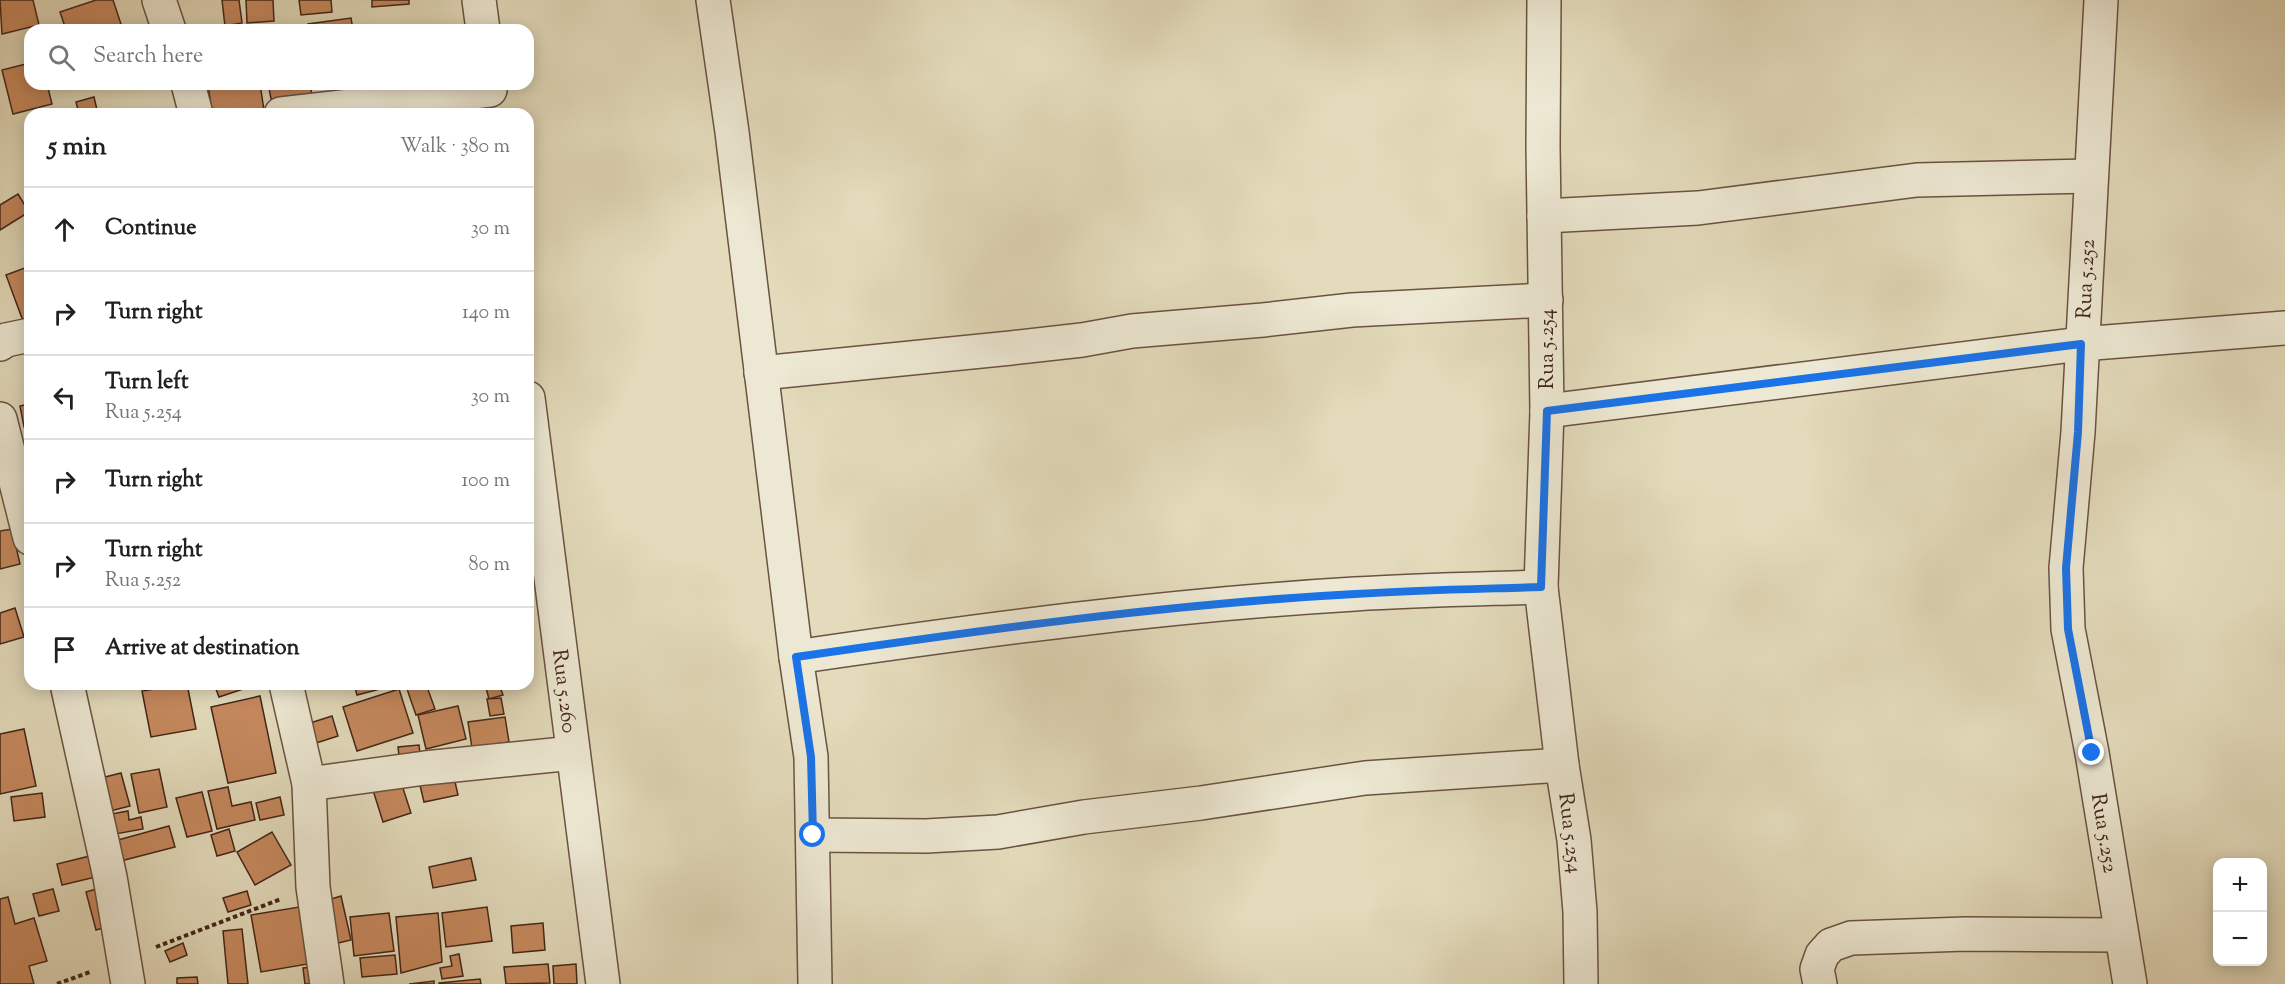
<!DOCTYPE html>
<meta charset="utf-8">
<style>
:root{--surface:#fff;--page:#f2f2f2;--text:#202124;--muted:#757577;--line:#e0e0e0}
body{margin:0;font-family:"Sorts Mill Goudy",serif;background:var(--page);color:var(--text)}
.controls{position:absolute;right:18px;bottom:18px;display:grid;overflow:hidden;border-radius:12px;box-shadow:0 3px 15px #0003}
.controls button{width:54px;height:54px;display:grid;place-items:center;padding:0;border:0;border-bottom:2px solid var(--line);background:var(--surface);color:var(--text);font:30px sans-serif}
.stop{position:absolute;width:18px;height:18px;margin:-14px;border:4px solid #1a73e8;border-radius:50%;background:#fff}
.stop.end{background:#1a73e8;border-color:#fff;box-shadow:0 2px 6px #0008}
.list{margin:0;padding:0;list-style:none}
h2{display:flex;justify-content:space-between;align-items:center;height:78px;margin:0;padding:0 24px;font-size:26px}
h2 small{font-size:20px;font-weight:400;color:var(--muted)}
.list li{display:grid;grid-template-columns:39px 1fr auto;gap:18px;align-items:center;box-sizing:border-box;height:84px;padding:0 24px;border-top:2px solid var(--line)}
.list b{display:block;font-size:22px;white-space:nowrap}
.list p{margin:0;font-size:20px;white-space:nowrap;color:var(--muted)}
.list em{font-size:20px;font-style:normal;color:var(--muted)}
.icon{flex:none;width:33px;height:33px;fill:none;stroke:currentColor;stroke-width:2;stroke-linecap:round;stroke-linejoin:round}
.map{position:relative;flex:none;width:2285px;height:984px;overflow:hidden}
.search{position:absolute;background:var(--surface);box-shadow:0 3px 15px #0003;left:24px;top:24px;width:510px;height:66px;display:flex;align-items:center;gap:15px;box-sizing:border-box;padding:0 21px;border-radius:18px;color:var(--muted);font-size:22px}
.panel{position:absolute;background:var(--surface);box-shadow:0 3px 15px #0003;left:24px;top:108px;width:510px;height:582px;border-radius:18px}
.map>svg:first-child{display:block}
.building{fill:#c6895e;stroke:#43261a;stroke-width:1.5}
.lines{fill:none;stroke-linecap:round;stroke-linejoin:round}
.street-casing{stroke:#6b5342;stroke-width:36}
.path{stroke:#43261a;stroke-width:4;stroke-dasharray:4.5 3;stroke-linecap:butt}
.street{stroke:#ede8d3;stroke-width:33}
.route{stroke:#1a73e8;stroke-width:8}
.labels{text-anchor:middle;stroke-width:5;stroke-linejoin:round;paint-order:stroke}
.street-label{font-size:21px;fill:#43261a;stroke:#ede8d3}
</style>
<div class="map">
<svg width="2285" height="984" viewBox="0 0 2285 984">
<rect width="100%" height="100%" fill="#e3dbbb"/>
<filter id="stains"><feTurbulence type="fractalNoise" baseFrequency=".00333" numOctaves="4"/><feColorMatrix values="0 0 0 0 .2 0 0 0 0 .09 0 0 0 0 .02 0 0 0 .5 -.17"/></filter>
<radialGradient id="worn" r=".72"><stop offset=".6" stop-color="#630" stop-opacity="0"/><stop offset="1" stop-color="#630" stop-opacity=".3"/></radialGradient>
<g class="building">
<path d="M0,0H33L39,25L2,34Z"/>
<path d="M96,0H113L123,30H66L60,12Z"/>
<path d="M222,0H239L242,23L225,26Z"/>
<path d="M246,0H273L274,21L247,23Z"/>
<path d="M299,0H331L332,12L301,15Z"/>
<path d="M372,0H409V4L372,7Z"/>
<path d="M351,18L353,30H309L308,24Z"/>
<path d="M30,63V84H47L52,104L13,114L2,70Z"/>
<path d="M208,84H260L264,110L234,114H212Z"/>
<path d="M268,84H310L313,101L273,108Z"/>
<path d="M369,84H391L392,90L370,92Z"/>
<path d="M94,97L98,114H79L76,102Z"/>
<path d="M18,194L29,212L0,230V205Z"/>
<path d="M30,266V328L26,329L6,275Z"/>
<path d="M30,378V426L24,427L20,406L29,404L25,379Z"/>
<path d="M30,436V457L25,437Z"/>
<path d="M12,529L20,564L0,569V531Z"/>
<path d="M15,608L24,637L0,644V613Z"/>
<path d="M187,684L196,729L151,737L142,691Z"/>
<path d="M214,684H258L219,697Z"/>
<path d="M354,684H399L357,695Z"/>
<path d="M422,684H426L435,709L416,715L407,689Z"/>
<path d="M485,684H499L503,695L489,699Z"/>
<path d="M399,689L413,733L357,751L343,707Z"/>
<path d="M260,696L276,773L228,783L211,707Z"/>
<path d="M501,698L504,714L490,716L487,699Z"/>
<path d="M458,706L466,739L426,749L418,715Z"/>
<path d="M332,716L338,736L313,744L307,724Z"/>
<path d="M505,717L509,742L472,748L468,722Z"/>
<path d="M24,729L36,786L0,794V734Z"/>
<path d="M419,745L421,762L400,765L398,747Z"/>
<path d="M159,769L167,807L139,813L131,774Z"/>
<path d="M121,773L130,806L106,812L97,779Z"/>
<path d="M453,773L458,795L424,802L419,781Z"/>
<path d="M400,779L411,813L383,822L372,787Z"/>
<path d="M228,787L232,806L251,802L255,820L217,829L208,791Z"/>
<path d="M202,792L212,831L187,837L176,798Z"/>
<path d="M42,793L45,817L14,821L11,797Z"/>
<path d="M280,797L284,815L260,820L256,803Z"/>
<path d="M128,811L129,820L141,817L143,829L110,835L106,815Z"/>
<path d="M169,826L175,847L113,863L107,843Z"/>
<path d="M229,829L235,851L217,856L211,835Z"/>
<path d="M272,832L291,865L255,885L237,852Z"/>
<path d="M98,854L104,875L62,885L57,864Z"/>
<path d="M471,858L476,880L433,888L429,867Z"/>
<path d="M106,886L117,924L96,930L86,892Z"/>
<path d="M53,889L59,911L39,916L33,894Z"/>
<path d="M247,891L251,905L228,912L223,898Z"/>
<path d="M341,896L351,940L338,943L328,900Z"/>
<path d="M8,897L15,924L34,918L47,961L29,966L34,984H0V899Z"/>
<path d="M299,907L308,964L261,972L251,915Z"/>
<path d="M487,907L492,941L446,947L442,913Z"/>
<path d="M389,913L394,951L354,956L350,917Z"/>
<path d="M438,913L442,962L401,973L396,917Z"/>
<path d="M543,923L545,950L513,953L511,926Z"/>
<path d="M242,929L248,984H228L223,931Z"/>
<path d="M183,943L187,955L170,962L165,951Z"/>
<path d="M459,954L463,976L442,979L440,968L452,966L450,956Z"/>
<path d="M395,955L397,974L362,977L360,958Z"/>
<path d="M548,964L550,983L506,984L504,967Z"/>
<path d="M576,964L577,984H554L553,966Z"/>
<path d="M322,966L325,984H305L303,968Z"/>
<path d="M197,977L198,984H177V978Z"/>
<path d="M480,979L481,984H439V983Z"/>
<path d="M434,981V984H409Z"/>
</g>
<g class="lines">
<g class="street-casing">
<g id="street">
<path d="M159,0L169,30"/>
<path d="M479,0L483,30"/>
<path d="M713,0L732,132L796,657L811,757L815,984"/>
<path d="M1544,0L1543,146L1547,411L1541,587L1562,765L1574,840L1580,912L1581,984"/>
<path d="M2101,0L2078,432L2066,568L2068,629L2092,753L2130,984"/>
<path d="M188,84L196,114"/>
<path d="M281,114L490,90"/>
<path d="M1544,216L1698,208L1917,180L2090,176"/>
<path d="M0,344L6,340L30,335"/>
<path d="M761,373L1011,348L1082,340L1132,331L1263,320L1352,310L1546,300"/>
<path d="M528,398L603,984"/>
<path d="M1547,411L2081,344L2285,328"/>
<path d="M0,419L30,538"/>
<path d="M796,657C981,630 1168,605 1355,594C1417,590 1479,589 1541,587"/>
<path d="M67,684L110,877L128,984"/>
<path d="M286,684L309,784L313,887L327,984"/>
<path d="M309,784L425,768L573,753"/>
<path d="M813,835L926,836L998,832L1084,817L1201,803L1365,778L1562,765"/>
<path d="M1820,984L1817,969L1822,955L1831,945L1851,938L1965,934L2121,935"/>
</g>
</g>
<g class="path">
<path d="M156,947L281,899"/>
<path d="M57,984L90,972"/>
</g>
<use href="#street" class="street"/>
</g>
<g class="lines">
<path class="route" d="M813,835L811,757L796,657C982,630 1168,604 1355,594C1417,590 1479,589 1541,587L1547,411L2081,344L2078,432L2066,568L2068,629L2092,753"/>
</g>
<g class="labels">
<g class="street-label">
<text transform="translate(2085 279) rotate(-87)" y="7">Rua 5.252</text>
<text transform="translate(1546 349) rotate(-90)" y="7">Rua 5.254</text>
<text transform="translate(565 691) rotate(83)" y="7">Rua 5.260</text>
<text transform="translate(1571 833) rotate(83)" y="7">Rua 5.254</text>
<text transform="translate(2105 833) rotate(81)" y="7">Rua 5.252</text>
</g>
</g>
<rect width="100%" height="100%" filter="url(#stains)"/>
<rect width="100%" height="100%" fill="url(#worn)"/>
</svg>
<div class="controls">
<button>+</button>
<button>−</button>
</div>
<div class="stop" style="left:813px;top:835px"></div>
<div class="stop end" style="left:2092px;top:753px"></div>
<div class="search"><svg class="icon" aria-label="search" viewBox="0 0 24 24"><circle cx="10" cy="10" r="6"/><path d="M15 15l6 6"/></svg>Search here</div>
<section class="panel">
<h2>5 min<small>Walk · 380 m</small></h2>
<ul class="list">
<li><svg class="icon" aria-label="ahead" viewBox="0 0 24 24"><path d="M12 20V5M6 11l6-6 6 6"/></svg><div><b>Continue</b></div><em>30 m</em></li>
<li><svg class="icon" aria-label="right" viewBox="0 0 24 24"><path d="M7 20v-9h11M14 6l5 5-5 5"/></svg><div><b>Turn right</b></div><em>140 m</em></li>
<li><svg class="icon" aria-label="left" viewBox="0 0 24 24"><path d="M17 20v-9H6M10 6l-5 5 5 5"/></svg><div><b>Turn left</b><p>Rua 5.254</p></div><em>30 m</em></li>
<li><svg class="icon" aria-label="right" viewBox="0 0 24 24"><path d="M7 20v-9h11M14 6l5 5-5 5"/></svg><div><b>Turn right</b></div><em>100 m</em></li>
<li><svg class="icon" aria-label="right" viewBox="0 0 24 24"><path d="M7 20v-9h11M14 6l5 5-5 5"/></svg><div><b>Turn right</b><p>Rua 5.252</p></div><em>80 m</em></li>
<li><svg class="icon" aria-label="arrive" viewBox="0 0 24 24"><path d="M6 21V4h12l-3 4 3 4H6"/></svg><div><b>Arrive at destination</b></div></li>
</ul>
</section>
</div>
